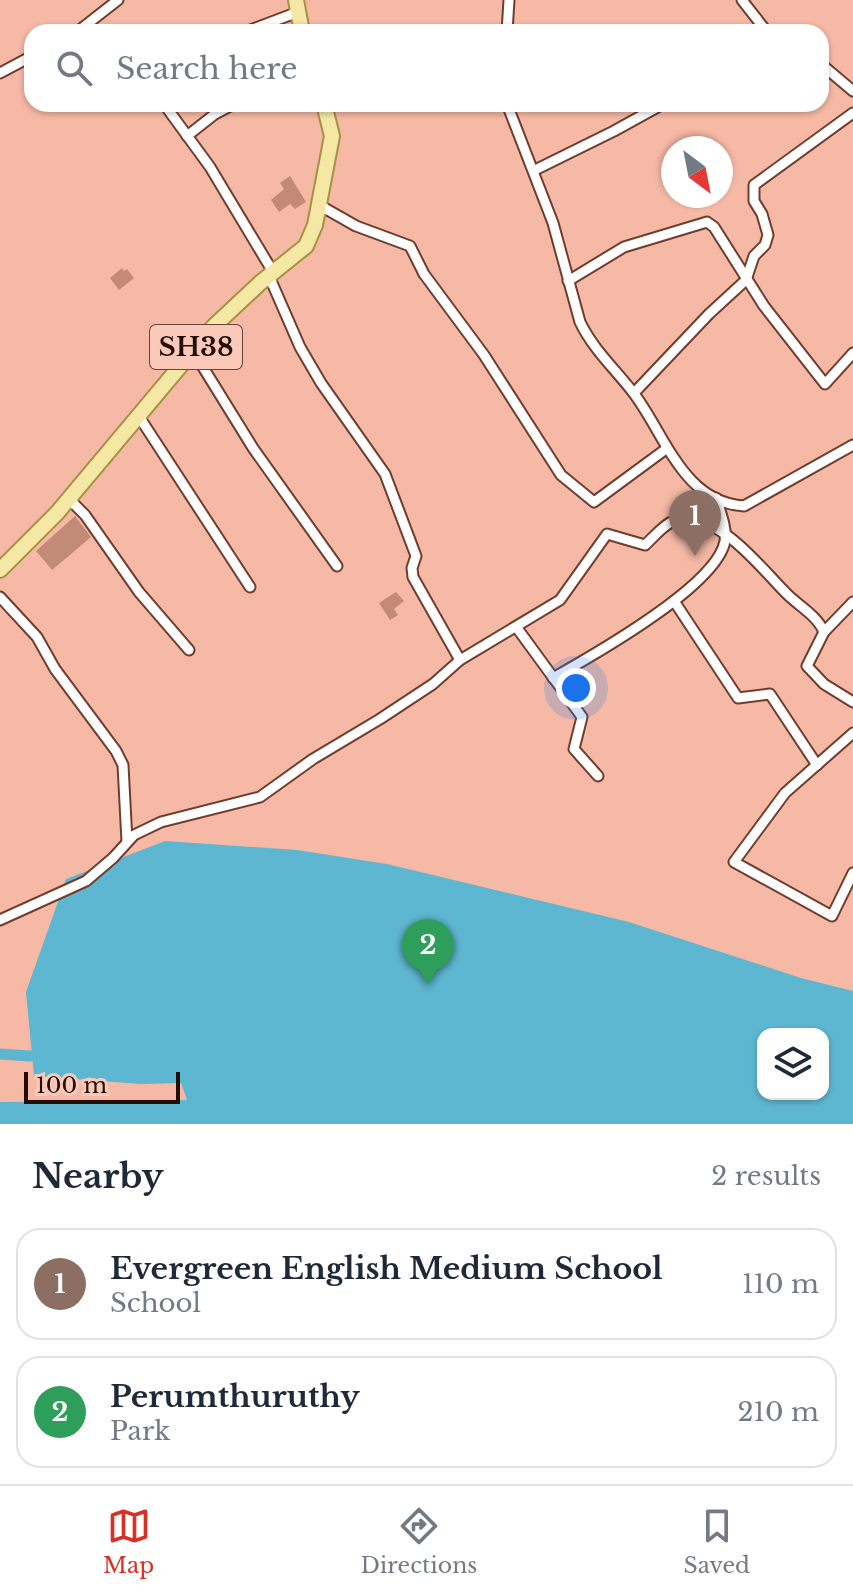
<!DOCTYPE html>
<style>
:root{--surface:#fff;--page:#f6f6f7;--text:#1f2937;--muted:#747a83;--line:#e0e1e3;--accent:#d93025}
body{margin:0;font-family:"Libre Baskerville",serif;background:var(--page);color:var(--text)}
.controls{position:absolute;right:24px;bottom:24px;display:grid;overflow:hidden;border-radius:16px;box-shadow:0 2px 6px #0004}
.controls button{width:72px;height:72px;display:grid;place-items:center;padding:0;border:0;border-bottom:2px solid var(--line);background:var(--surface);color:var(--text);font:40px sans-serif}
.compass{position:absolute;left:661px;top:136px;width:72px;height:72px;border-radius:50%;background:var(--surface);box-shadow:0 2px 6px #0004;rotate:148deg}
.scale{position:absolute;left:24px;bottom:20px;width:156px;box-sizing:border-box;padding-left:8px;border:4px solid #230e07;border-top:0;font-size:22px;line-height:28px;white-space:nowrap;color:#230e07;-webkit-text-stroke:6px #fbc9ba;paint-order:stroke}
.you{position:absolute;left:576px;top:688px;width:28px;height:28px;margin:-20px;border:6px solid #fff;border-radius:50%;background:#1a73e8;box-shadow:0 0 0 12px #1a73e833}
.badge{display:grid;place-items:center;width:52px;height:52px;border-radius:50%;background:var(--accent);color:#fff;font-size:26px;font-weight:700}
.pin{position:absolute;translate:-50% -66px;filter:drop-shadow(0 2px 4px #0008)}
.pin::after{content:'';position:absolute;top:42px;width:28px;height:24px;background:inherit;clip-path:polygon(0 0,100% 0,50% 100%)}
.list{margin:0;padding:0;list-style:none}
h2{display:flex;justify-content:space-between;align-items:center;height:104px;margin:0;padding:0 32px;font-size:34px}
h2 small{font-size:26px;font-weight:400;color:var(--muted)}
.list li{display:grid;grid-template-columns:52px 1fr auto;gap:24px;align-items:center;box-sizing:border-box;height:112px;margin:0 16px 16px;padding:0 16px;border:2px solid var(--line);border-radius:24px}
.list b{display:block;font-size:30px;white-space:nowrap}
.list p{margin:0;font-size:26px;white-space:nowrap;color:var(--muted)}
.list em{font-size:26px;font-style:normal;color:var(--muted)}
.icon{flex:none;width:44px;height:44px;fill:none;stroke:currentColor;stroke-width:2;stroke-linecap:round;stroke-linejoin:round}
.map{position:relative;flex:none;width:853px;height:1124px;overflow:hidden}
.search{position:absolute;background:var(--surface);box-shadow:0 2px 6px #0004;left:24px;right:24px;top:24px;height:88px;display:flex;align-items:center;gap:20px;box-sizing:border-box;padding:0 28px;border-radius:24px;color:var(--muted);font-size:30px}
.sheet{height:360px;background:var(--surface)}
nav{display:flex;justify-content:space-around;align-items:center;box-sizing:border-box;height:112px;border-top:2px solid var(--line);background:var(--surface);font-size:22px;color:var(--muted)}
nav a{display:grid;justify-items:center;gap:4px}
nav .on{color:var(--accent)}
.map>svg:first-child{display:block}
.water{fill:#5eb7d0;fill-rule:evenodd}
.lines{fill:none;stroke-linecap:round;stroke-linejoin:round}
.canal{stroke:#5eb7d0;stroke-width:11}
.building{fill:#c48a78}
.minor-casing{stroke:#703d2d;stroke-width:13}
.primary-casing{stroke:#a79145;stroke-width:18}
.minor{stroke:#fff;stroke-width:9}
.primary{stroke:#f5e7a4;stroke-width:14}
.labels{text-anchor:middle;stroke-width:8;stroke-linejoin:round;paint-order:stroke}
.shield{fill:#fbc9ba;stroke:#64463d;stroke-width:2}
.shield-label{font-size:26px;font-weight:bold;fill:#230e07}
</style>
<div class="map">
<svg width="853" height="1124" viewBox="0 0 853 1124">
<rect width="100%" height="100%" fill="#f6b9a6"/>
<path class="water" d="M165,841L297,850L387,864L629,922L801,978L853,991V1124H0V1102L187,1100L181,1083L141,1084L34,1076L26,992L66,879ZM763,1034H823V1094H763Z"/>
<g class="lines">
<path class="canal" d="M0,1054L30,1056"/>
</g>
<g class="building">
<path d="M290,176L306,202L295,209L290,204L279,212L271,200L284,189L280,183Z"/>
<path d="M122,268L124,271L127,269L134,278L119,290L110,278Z"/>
<path d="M75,516L91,537L52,570L36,551Z"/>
<path d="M396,592L404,601L394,609L398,615L390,620L379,603Z"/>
</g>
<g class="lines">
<g class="minor-casing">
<g id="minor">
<path d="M742,0L767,32"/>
<path d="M77,32L118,0"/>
<path d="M245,32L298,12"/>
<path d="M507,32L509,0"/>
<path d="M821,64L853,91"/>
<path d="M0,73L32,56"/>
<path d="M164,104L210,167L273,272"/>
<path d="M507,104L553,223L580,322C593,349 614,368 632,391C665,433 682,502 744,506L853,445"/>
<path d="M187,136L215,114L234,104"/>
<path d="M535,170L614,131L663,104"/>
<path d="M319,205L356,226L410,246L424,274L484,355L561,475L594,502L666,449"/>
<path d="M269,276L300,347L321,383L385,474L416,556L412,568L413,577L460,660"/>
<path d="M568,281L624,247L707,222L714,227L764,306L825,384L853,353"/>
<path d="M193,351L253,448L337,566"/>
<path d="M634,393L709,314L746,280L754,256L765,245L768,235L762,214L754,201V185L853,113"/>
<path d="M138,415L250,587"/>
<path d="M69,499L85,515L139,592L189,650"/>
<path d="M0,597L37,637L55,669L116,751L123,765L127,842"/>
<path d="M674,601L738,698L770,694L817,765"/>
<path d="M517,628L582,717L574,749L598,776"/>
<path d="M824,632L853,602"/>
<path d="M553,678C592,656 717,586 725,541C727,528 720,511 716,498"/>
<path d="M853,733L785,793L734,862L832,916L853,873"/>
<path d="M0,920L86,881L113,858L134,835L161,822L260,797L313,759L380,719L433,684L460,660L560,600L607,534L645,545C653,538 664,524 674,521C717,509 759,566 785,592C797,605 817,615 824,632L807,666L824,684L853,702"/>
</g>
</g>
<g class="primary-casing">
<g id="primary">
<path d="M296,0L302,32"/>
<path d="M0,570L57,513L213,327L260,283L306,246L315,225L332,136L324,104"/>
</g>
</g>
<use href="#minor" class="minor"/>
<use href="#primary" class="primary"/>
</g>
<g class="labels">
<rect class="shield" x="150" y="325" width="92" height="44" rx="6"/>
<g class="shield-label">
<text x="196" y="356">SH38</text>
</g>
</g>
</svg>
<div class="controls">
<button><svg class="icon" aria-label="layers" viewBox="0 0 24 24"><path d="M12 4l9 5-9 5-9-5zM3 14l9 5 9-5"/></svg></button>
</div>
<svg class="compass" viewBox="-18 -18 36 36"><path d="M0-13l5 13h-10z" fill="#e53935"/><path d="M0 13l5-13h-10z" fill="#747a83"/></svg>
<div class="scale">100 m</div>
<div class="you"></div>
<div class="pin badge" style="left:695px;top:556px;background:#8d6e63">1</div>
<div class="pin badge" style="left:428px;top:985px;background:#2e9e5b">2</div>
<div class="search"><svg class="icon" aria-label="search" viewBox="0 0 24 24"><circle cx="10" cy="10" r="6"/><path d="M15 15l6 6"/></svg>Search here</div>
</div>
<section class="sheet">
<h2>Nearby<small>2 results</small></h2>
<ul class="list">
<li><span class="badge" style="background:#8d6e63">1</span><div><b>Evergreen English Medium School</b><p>School</p></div><em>110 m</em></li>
<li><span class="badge" style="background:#2e9e5b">2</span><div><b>Perumthuruthy</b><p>Park</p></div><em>210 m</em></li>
</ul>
</section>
<nav>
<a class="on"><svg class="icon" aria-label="map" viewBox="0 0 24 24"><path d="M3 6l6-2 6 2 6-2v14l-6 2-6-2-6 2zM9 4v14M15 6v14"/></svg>Map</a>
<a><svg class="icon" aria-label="directions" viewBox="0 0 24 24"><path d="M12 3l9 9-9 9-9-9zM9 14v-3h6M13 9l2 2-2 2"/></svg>Directions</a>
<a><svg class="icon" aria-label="saved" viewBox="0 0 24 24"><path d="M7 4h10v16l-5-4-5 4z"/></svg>Saved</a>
</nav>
